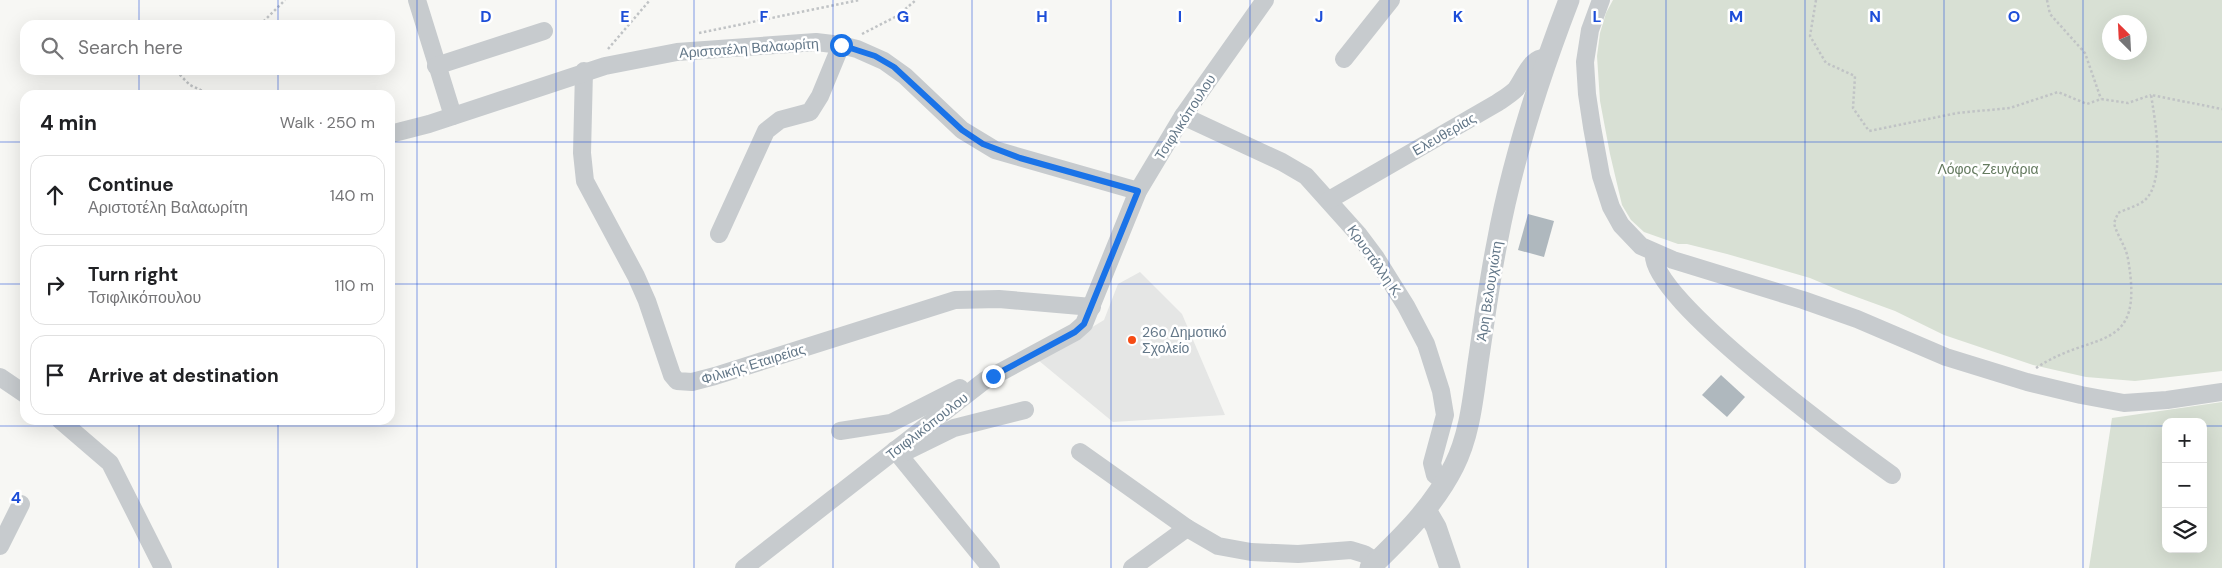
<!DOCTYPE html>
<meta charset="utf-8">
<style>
:root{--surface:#fff;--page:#f2f2f2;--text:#202124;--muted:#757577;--line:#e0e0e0}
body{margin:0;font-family:"DM Sans",sans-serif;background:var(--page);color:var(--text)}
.controls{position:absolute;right:15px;bottom:15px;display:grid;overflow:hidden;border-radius:10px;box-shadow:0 5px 20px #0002}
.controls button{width:45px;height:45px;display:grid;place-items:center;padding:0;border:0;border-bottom:1px solid var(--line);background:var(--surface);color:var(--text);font:25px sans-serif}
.compass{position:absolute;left:2102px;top:15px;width:45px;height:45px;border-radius:50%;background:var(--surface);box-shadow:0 5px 20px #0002;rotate:336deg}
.stop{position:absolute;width:15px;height:15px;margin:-11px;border:4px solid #1a73e8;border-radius:50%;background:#fff}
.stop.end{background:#1a73e8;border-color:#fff;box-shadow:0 1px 5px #0008}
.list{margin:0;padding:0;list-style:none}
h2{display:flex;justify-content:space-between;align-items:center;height:65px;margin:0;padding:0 20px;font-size:21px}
h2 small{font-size:16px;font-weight:400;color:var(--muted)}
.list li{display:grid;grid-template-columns:32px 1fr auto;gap:15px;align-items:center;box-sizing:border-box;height:80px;margin:0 10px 10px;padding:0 10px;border:1px solid var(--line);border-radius:15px}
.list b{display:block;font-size:19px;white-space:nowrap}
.list p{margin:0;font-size:16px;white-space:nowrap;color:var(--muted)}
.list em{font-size:16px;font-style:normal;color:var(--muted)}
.icon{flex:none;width:28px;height:28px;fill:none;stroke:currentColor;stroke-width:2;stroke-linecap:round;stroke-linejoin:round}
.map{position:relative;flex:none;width:2222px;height:568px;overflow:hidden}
.search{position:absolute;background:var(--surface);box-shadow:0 5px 20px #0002;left:20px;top:20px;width:375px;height:55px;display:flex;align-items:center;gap:12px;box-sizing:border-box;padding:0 18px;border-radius:15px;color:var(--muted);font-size:19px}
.panel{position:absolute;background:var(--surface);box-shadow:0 5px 20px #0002;left:20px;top:90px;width:375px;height:335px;border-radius:15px}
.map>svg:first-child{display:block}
.built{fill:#e5e6e5}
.green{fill:#d8e0d4;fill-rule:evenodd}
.building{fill:#afb8be}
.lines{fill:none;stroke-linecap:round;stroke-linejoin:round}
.path{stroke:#c0c3c5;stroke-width:2.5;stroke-dasharray:2.5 2.5;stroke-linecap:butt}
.minor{stroke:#c7cbce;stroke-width:18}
.tertiary{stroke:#c7cbce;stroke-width:21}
.route{stroke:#1a73e8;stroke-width:6}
.grid{fill:none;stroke:#1d4ed8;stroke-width:1;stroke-opacity:0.55}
.poi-dot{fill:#f64c15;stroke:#fff;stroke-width:2}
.labels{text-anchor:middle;stroke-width:5;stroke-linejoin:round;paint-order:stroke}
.street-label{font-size:14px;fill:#637788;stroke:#fff}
.park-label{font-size:14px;fill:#647a5f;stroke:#fff}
.poi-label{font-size:14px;fill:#637788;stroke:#fff;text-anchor:start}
.grid-label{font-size:16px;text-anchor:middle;font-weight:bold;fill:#1d4ed8;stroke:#fff;stroke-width:5;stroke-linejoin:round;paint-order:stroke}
</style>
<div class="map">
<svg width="2222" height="568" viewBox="0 0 2222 568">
<rect width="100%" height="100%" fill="#f7f7f4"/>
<path class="built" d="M1140,272L1182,314L1225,415L1113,422L1038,360L1104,320L1118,284Z"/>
<g class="green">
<path d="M1613,0H2222V371L2135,381L2086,377L2033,365L1944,335L1895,311L1843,292L1810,278L1727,254L1687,244H1678L1644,232L1631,220L1622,205L1610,154L1600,101L1597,56L1600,33L1606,13ZM2110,22H2140V52H2110Z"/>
<path d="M2222,402V568H2089L2112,418ZM2166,422H2203V549H2166Z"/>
</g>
<g class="building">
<path d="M1528,214L1554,221L1544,257L1518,250Z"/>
<path d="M1721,375L1745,397L1727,417L1702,395Z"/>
</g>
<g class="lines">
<g class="path">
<path d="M1816,0L1810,36L1826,63L1855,76L1853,108L1869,131L1957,113L2010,108L2058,92L2087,104L2101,99L2128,103L2151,95"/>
<path d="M2047,0L2050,14L2085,53L2101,99"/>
<path d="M260,25L285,0"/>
<path d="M699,33L859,0"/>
<path d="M862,34L897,16L916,0"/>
<path d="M608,49L650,0"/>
<path d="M179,70V74L190,85L211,95"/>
<path d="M2036,368C2094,329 2145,356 2128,259C2126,246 2117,236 2114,223L2118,213C2126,209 2138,206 2145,200C2166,181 2155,119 2151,95L2222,109"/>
</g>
<g class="minor">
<path d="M417,0L453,116"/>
<path d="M1601,0L1590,30L1585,62L1587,94L1592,127L1601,176L1611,207L1621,225L1641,246L1673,260L1803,300L1857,319L1946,357L2027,382L2081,395L2124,403L2167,400L2222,392"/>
<path d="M1344,59L1391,0"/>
<path d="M436,66L544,31"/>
<path d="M584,71L582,153L585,181L636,276L647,301L672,375L677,381L692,382L715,376L955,300L999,299L1092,307"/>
<path d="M1183,116L1282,162L1306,176L1358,234L1376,258L1406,306L1426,344L1441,391L1445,415L1432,463L1435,475L1445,482"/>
<path d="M390,134L429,124L605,66L677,52L816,42L841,45L857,49L884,61L905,76L962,130L995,150L1138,191"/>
<path d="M1329,200L1497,103C1503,99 1510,95 1516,89C1525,77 1530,56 1548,58"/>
<path d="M719,234L766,131L780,120L810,112L820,96L841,45"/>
<path d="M1654,253C1646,297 1853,447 1892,475"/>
<path d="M0,377L25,394"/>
<path d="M60,420L110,463L163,568"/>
<path d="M840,431L891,423L960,388"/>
<path d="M895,450L991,568"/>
<path d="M1080,452L1187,528L1218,546L1251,552L1298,554L1351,550L1364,554L1377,562"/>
<path d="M903,453L954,428L1025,410"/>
<path d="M0,546L21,504"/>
<path d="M744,568L984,381L1075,332L1084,324L1138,191L1183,116L1265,0"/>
<path d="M1132,568L1187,528"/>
</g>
<g class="tertiary">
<path d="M1426,510L1436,527L1450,568"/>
<path d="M1370,568C1402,537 1434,506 1454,466C1470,434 1473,398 1478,363C1484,323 1489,283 1497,243C1512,161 1539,78 1569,0"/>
</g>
</g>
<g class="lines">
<path class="route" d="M841,45L875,56L894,67L962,130L983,144L1020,158L1138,191L1084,324L1075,332L993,376"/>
</g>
<path class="grid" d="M139,0V25M278,0V25M417,0V568M556,0V568M694,0V568M833,0V568M972,0V568M1111,0V568M1250,0V568M1389,0V568M1528,0V568M1666,0V568M1805,0V568M1944,0V568M2083,0V568M139,70V95M278,70V95M0,142H25M390,142H2222M0,284H25M390,284H2222M139,420V568M278,420V568M0,426H2166M2203,426H2222"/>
<circle class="poi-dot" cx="1132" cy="340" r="5"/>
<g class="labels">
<g class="street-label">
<text transform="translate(749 48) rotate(-4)" y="5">Αριστοτέλη Βαλαωρίτη</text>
<text transform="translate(1185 117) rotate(-57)" y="5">Τσιφλικόπουλου</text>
<text transform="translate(1444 134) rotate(-30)" y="5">Ελευθερίας</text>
<text transform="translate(1375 261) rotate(55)" y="5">Κρυστάλλη Κ.</text>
<text transform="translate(1489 291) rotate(-81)" y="5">Άρη Βελουχιώτη</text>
<text transform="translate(753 364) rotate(-17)" y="5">Φιλικής Εταιρείας</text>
<text transform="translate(927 426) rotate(-38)" y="5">Τσιφλικόπουλου</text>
</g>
<g class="park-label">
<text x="1988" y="174">Λόφος Ζευγάρια</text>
</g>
<g class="poi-label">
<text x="1142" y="337">26ο Δημοτικό<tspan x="1142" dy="16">Σχολείο</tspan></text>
</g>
</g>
<g class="grid-label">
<text x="486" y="22">D</text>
<text x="625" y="22">E</text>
<text x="764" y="22">F</text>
<text x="903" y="22">G</text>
<text x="1042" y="22">H</text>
<text x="1180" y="22">I</text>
<text x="1319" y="22">J</text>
<text x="1458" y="22">K</text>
<text x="1597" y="22">L</text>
<text x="1736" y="22">M</text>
<text x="1875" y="22">N</text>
<text x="2014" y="22">O</text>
<text x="16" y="503">4</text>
</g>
</svg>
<div class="controls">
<button>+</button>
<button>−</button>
<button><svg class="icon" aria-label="layers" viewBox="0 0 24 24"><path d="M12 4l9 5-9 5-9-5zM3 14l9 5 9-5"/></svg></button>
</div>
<svg class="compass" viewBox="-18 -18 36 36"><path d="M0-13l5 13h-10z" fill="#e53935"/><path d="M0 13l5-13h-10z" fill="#757577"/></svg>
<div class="stop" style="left:841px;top:45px"></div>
<div class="stop end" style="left:993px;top:376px"></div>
<div class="search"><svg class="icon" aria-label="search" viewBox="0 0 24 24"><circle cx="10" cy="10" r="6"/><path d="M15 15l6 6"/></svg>Search here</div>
<section class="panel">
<h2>4 min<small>Walk · 250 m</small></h2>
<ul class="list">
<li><svg class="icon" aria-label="ahead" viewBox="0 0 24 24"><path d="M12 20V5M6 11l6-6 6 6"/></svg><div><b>Continue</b><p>Αριστοτέλη Βαλαωρίτη</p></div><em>140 m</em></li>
<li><svg class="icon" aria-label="right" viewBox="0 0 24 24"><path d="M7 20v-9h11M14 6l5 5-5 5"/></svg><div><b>Turn right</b><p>Τσιφλικόπουλου</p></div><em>110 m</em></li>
<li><svg class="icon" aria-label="arrive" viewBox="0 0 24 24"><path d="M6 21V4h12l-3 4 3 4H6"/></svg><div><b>Arrive at destination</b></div></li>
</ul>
</section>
</div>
